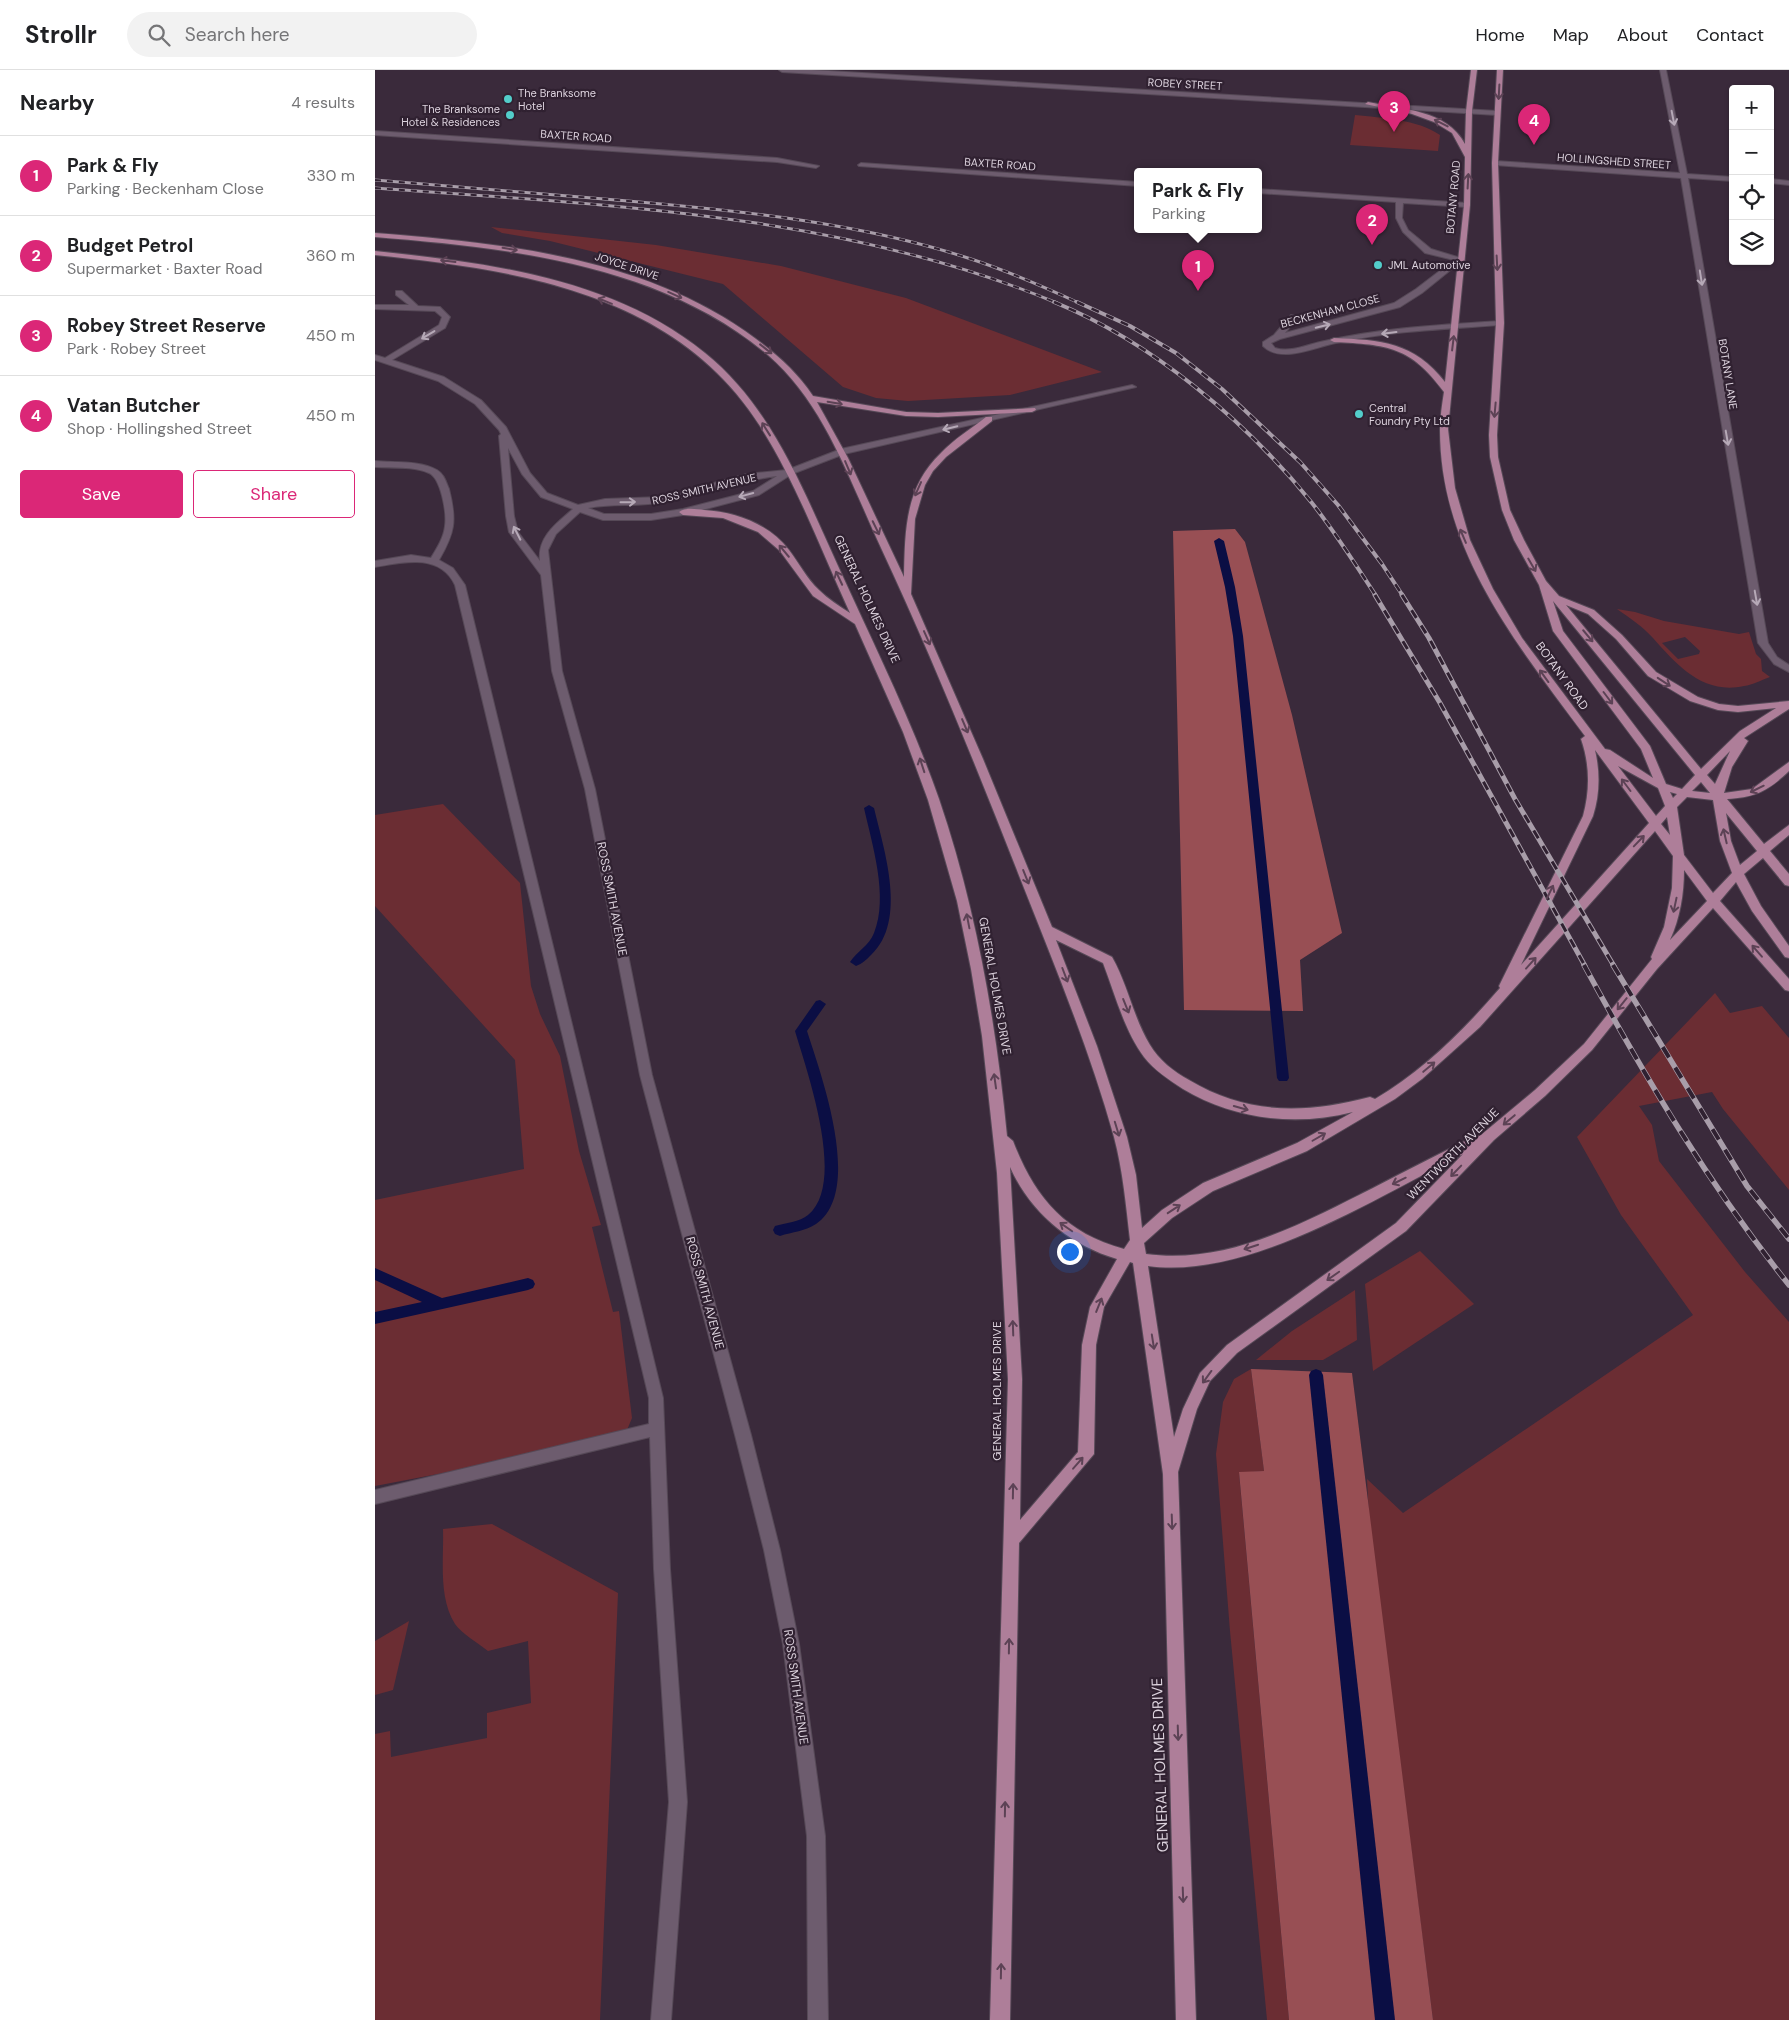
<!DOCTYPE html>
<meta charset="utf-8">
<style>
:root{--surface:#fff;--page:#f2f2f2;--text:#202124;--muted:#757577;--line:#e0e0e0;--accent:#db2777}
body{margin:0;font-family:"DM Sans",sans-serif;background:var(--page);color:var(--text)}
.controls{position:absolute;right:15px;top:15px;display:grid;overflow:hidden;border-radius:5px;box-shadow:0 1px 4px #0004}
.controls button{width:45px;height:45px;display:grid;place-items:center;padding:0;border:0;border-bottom:1px solid var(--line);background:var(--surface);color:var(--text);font:25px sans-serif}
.you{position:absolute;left:694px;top:1181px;width:18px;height:18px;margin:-12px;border:4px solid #fff;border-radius:50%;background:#1a73e8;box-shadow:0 0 0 8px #1a73e833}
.badge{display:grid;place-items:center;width:32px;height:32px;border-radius:50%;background:var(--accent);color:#fff;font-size:16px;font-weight:700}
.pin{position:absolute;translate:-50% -41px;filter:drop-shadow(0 1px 2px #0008)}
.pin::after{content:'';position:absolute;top:26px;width:18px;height:15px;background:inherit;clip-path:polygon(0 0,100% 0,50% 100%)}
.popup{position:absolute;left:759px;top:98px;width:128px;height:65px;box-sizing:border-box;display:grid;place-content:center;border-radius:5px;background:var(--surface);filter:drop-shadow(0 1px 4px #0005);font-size:16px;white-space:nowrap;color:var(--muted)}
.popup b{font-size:19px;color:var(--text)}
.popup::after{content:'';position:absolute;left:50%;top:100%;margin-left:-10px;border:10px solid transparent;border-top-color:var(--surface)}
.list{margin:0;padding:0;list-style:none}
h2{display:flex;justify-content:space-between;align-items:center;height:65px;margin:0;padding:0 20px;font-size:21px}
h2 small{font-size:16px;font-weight:400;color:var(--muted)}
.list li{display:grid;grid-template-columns:32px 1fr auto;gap:15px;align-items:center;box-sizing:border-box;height:80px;padding:0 20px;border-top:1px solid var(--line)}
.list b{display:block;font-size:19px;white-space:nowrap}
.list p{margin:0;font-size:16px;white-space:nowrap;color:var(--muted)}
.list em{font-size:16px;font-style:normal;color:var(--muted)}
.actions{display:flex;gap:10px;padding:15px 20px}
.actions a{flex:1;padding:11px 0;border:1px solid var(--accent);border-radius:5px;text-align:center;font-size:18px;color:var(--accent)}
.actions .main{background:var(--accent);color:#fff}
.icon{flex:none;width:28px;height:28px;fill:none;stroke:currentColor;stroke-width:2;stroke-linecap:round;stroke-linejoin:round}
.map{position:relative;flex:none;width:1414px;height:1950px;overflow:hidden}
header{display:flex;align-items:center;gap:30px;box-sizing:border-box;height:70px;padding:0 25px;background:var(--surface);border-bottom:1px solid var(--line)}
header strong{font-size:24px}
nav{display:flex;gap:28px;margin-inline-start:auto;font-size:18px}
.search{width:350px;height:45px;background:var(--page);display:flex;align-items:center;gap:12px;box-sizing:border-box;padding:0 18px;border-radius:28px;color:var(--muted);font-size:19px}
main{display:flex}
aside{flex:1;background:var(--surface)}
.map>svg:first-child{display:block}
.green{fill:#6b2d33;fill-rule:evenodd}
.forest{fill:#984f54}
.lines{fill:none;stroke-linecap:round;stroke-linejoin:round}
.stream{fill:#0b0e44;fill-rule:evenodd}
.minor-casing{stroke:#564957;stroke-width:2}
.major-casing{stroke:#564957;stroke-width:2}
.minor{fill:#6d5c6e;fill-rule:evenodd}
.major{fill:#ae7e99;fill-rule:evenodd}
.rail-far3-casing{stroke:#a89da9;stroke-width:3}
.rail-far2-casing{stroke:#a89da9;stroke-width:4}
.rail-far1-casing{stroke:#a89da9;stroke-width:5}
.rail-casing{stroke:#a89da9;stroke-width:5.5}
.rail-far3{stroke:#302131;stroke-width:2;stroke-dasharray:6;stroke-linecap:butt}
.rail-far2{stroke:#302131;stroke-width:2.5;stroke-dasharray:8;stroke-linecap:butt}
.rail-far1{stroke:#302131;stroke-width:3;stroke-dasharray:9;stroke-linecap:butt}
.rail{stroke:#302131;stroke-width:4;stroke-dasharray:12;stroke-linecap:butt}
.oneway{stroke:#5c4255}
.oneway2{stroke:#b6a9b7}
.poi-dot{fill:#53cdca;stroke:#302131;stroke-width:2}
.labels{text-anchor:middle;stroke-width:4.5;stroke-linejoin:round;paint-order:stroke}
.far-street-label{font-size:11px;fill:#ddd3de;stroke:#302131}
.far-poi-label{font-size:11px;fill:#ddd3de;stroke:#302131;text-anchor:start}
.street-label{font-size:12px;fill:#ddd3de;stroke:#302131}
.near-street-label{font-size:15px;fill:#ddd3de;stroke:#302131}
</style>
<header>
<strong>Strollr</strong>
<div class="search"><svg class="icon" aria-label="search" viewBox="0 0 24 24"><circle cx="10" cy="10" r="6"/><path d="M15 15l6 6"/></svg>Search here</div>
<nav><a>Home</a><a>Map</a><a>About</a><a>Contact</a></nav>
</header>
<main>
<aside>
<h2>Nearby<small>4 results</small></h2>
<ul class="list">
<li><span class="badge">1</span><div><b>Park &amp; Fly</b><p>Parking · Beckenham Close</p></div><em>330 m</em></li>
<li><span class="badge">2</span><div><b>Budget Petrol</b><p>Supermarket · Baxter Road</p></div><em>360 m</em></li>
<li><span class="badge">3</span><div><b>Robey Street Reserve</b><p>Park · Robey Street</p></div><em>450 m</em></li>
<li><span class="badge">4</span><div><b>Vatan Butcher</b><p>Shop · Hollingshed Street</p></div><em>450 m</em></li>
</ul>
<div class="actions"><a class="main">Save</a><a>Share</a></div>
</aside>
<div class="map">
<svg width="1414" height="1950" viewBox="0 0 1414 1950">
<rect width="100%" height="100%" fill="#3a2a3b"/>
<g class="green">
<path d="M980,45C1007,48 1042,49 1065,65L1063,81L975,75Z"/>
<path d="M116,157L281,175L406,196L531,228L727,302L635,325L533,331L501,328L468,317L348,214L175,171L127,163Z"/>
<path d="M1242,539L1260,542L1289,551L1364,564L1374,562L1381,584L1386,589L1387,601L1395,607C1386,610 1378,615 1369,616C1328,625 1302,595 1278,568C1268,557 1255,548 1242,539ZM1310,567L1325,581L1324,584L1303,589L1287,573Z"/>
<path d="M68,734L145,813L156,916L165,944L185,986L204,1081L226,1155L217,1157L238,1242L244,1241L257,1348L252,1360L147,1388L0,1416V1130L149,1099L140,990L0,836V745Z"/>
<path d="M1340,923L1355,943L1387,936L1414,968V1120L1348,1039L1337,1022L1264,1036L1277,1055L1284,1091L1370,1202L1414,1252V1950H1058L994,1448L992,1409L1028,1443L1318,1245L1246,1145L1202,1067Z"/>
<path d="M1045,1181L1099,1234L998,1301L990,1214Z"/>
<path d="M980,1220L982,1270L948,1290H881L917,1261Z"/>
<path d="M876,1299L889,1401L864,1403L914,1950H892L855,1561L841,1384L848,1332L859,1309Z"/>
<path d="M117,1454L243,1523L225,1950H0V1664L15,1661L16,1687L112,1668V1643L156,1633L153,1571L113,1581C103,1573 87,1564 80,1554C63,1527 69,1489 68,1459Z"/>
<path d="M34,1551L18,1620L0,1625V1571Z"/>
</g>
<g class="forest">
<path d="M860,459L870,472L917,645L967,863L925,890L928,941L809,940L798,461Z"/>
<path d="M876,1299L977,1303L1058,1950H914L864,1402L889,1401Z"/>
</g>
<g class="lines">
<g class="stream">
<path d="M844,468L849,471L860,517L868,566L914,1008L912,1011H904L902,1008L858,566L850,517L839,471Z"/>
<path d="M494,735L499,738C509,780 533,851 496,885C492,889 487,894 481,896L475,892C482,881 494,876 499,863C514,827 497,774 489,738Z"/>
<path d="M445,930L451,934L432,961C446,1005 489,1121 441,1154C431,1161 417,1162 405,1166L400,1164L398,1160L400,1156C410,1153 425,1152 433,1145C472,1113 432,1002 420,961L441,931Z"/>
<path d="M0,1198L67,1228L153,1208L158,1210L160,1214L158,1218L153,1220L0,1254V1242L47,1232L0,1210Z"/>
<path d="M941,1299L946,1301L948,1305L1020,1950H1000L934,1305L936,1301Z"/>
</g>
<g class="minor-casing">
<g id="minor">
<path d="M404,0H437L1122,41L1125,43L1122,45L407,2Z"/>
<path d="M1285,0H1291L1312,104L1358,107V111L1313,108L1393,573L1402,587L1414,595V602L1399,594L1383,573L1306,108L1120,95L1117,93L1120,91L1305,103Z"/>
<path d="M0,61L402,88L444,96L441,98L402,92L0,65Z"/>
<path d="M486,93L763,112V116L484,96L483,95Z"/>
<path d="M1395,109L1414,111V115L1395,113Z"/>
<path d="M883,119L1092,133L1095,135L1092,137L1028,133L1027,148L1033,160L1056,179L1089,189L1047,223L1025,237L905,269L896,273L900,278C915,283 931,275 945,272C1004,258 1065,255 1125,251L1129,253L1125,255C1070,259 1015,261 961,273C940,277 906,294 888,276V272L899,265L916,245L923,247L910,263L1019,233L1041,219L1079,190L1050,183L1028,162L1021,148V132L883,123Z"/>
<path d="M21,221H27L43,236L65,237L75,247L70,258L17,290L69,307L106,330L131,357L155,403L172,423L203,435L230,429L287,427L372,404L412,400L466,379L757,315L761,317L469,384L417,404L384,425L308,445L276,450H228L205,442L181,464L173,480L187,601L220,719L277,1005L376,1365L405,1480L424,1574L450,1766L453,1950H433L432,1766L408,1574L389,1480L360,1365L265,1005L210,719L177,601L166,505L134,462L131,446L124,366L126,364L124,360L100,334L63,311L0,290V285L10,288L64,255L67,247L60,241L0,239V235H34L21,225ZM133,378L147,404L166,427L198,439C182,453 162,467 165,491L143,462L139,446ZM402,406L378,421L308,439L276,444H229L213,438C238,433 264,437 289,432C327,424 363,411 402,406Z"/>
<path d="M0,391C20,393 44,390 62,400C69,404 71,412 74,419C82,451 80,462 64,490L78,498L90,515L288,1328L295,1499L312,1732L296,1950H276L294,1732L279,1499L275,1367L0,1434V1420L274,1354V1328L80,515C65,483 28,492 0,497V491L36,485L56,488C62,478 69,467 70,456C72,443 66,408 54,403C38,396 17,398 0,397Z"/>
</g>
</g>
<g class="major-casing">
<path id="major" d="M1096,0H1102L1097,41L1095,135L1073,359L1080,418L1095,470L1118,519L1147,568L1230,679L1235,680L1278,708L1266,679L1178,561L1164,515L1139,470L1127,440L1115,387L1114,365L1121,253L1117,93L1122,0H1128L1123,93L1129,253L1122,365L1123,387L1135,440L1149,470L1171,511L1184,526L1219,540L1247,565L1281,602L1323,627L1344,634L1363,636L1414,631V639L1369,668L1373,671L1357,697L1349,723L1377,719L1414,692V701C1393,721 1381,727 1352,729L1389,774L1414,755V765L1395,781L1414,804V816L1410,815L1388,788L1369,804L1386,836L1414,876V888L1410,887L1377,841L1361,812L1345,831L1414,909V921L1410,920L1338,838L1282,899L1217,980L1170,1026L1119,1070L1031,1161L862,1283L835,1311L822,1339L803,1402L821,1950H801L788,1404L758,1193L755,1192L729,1237L721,1275L719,1384L644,1473L635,1950H615L633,1309L622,1103L607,966L596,899L582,831L553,730L528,662L480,554L438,526L405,481L383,462L348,448L308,445L304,442C310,437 321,439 329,440C361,442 394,454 414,480C424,493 432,509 444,520C453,529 464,536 475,543C446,480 422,414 385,356C301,223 143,200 0,185V181C114,193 238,208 330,283C397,337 428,420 463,496C498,573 536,649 564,729C601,838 621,952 632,1066L638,1071C659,1126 689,1163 749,1179L755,1170C751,1136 748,1101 739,1067C715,981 680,896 647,813C603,701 558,589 507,480C475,412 450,334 393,285C285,194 135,178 0,167V163C127,173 263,187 370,261C397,280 420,299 438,326L531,342L563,343L660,338L661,340L657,342L563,347L531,346L442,332L473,388L529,507C530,460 530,417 566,383C579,369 596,359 611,347H617V351L571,387L558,401L550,415L540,449L536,524L608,689L677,857L737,887C753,915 758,947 775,975C784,990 799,1002 814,1010C873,1045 930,1044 995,1027L1000,1029C1048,1001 1089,960 1125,918L1124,916L1208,746C1215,720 1215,695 1206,669L1210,666C1142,574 1065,481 1065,360C1065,347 1067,335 1069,322C1035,276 1013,275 959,272L955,270L959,268C1006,270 1039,272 1070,312L1089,135L1090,87L1077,63L1059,52L1037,44L990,34L993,32C1027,39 1072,40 1090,74L1091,41ZM1178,531L1320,705L1307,719L1291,714L1275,676L1188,561ZM1191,535L1213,544L1241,569L1273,606L1315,631L1343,640L1363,642L1401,638L1365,661L1326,699ZM1220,680L1274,753L1146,895L1218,746C1225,724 1225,702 1220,680ZM1355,681L1340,714L1332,705ZM1243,696L1283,718L1290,736L1281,746ZM1326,712L1335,723L1317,721ZM1295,722L1302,724L1298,728ZM1312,727L1338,730L1345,771L1357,803L1338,823L1309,785L1302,737ZM1351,743L1382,781L1365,795L1356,771ZM1292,747L1295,765L1286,754ZM1280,761L1298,786L1297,818L1289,857L1276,887L1277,889L1209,974L1160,1020L1106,1065L1100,1066C1066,1083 1032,1100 998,1118C928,1153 852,1195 771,1184L769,1173L797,1148L838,1121L932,1081L1020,1029L1047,1009L1105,957ZM1309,800L1332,831L1295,870C1305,848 1309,824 1309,800ZM681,870L728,893C740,924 749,960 769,987C779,1000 794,1010 808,1019C858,1049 920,1057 978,1042L922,1073L828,1113L787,1140L767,1158L761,1105L752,1067L722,976ZM1088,1084L1021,1153L852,1275L825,1303L808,1339L799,1367L773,1196C873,1210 1000,1128 1088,1084ZM635,1097C655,1142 694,1175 742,1189L715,1237L707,1275L703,1382L645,1450L647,1309Z"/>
</g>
<use href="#minor" class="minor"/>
<use href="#major" class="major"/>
<g class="rail-far3-casing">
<g id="rail-far3">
<path d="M0,110C84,117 169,124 253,131C367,141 487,153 596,189C633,201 669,217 704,233"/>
<path d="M0,118C230,135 466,143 682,233"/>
</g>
</g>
<g class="rail-far2-casing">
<g id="rail-far2">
<path d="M679,232C777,272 871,351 937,433C960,462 981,495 1001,526"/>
<path d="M702,232L755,256L801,283L847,319L925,392L963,435L1007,494L1028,526"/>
</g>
</g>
<g class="rail-far1-casing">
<g id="rail-far1">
<path d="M1000,525L1065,633L1210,896"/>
<path d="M1027,525L1054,568L1140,729L1239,896"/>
</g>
</g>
<g class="rail-casing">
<g id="rail">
<path d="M1209,895C1270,1007 1334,1115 1414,1215"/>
<path d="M1238,895L1372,1116L1414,1169"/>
</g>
</g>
<use href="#rail-far3" class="rail-far3"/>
<use href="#rail-far2" class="rail-far2"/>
<use href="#rail-far1" class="rail-far1"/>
<use href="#rail" class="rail"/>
</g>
<defs><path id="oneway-shaft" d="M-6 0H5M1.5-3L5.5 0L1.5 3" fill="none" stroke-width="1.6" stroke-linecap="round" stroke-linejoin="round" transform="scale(1.25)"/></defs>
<g class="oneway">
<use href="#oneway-shaft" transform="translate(1124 22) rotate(93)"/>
<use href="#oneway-shaft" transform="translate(1066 53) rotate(-153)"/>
<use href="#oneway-shaft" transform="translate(1093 111) rotate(-87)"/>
<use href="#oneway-shaft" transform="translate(135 179) rotate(9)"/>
<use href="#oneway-shaft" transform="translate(73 191) rotate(-173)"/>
<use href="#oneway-shaft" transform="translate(1122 193) rotate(87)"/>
<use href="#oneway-shaft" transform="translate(300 225) rotate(24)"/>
<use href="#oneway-shaft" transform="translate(230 231) rotate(-158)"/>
<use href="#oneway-shaft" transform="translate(1078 273) rotate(-83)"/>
<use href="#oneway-shaft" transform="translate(391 279) rotate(38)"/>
<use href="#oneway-shaft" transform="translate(460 333) rotate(10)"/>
<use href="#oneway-shaft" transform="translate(1120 340) rotate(95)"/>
<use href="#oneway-shaft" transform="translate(391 359) rotate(-122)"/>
<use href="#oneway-shaft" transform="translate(473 398) rotate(67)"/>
<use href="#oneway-shaft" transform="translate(543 419) rotate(114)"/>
<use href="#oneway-shaft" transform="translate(501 458) rotate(64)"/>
<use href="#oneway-shaft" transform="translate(1088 466) rotate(-113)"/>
<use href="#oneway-shaft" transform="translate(409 481) rotate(-130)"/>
<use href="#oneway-shaft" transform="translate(1157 495) rotate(60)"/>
<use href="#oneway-shaft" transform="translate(464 508) rotate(-115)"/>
<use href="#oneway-shaft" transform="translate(1213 566) rotate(50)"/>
<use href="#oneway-shaft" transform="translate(552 568) rotate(66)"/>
<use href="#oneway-shaft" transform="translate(1169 606) rotate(-126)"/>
<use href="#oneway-shaft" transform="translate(1289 612) rotate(33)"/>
<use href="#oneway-shaft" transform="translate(1233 628) rotate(53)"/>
<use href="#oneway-shaft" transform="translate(590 656) rotate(67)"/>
<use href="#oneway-shaft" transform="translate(547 695) rotate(-108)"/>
<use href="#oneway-shaft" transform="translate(1251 715) rotate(-127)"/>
<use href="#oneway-shaft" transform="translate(1382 719) rotate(154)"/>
<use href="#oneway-shaft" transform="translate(1350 766) rotate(-103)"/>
<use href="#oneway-shaft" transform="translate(1264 771) rotate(-46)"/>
<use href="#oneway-shaft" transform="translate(651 807) rotate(68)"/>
<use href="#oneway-shaft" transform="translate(1175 822) rotate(-64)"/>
<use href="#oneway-shaft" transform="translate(1300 835) rotate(102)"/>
<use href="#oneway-shaft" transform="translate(593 851) rotate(-101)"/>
<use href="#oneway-shaft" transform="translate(1382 881) rotate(-131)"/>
<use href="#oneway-shaft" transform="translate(1156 893) rotate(-48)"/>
<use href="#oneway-shaft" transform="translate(690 905) rotate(69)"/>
<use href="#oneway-shaft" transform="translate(1247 934) rotate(129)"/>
<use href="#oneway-shaft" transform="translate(751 936) rotate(68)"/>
<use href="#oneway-shaft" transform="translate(1054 997) rotate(-40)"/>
<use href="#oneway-shaft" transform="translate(620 1011) rotate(-98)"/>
<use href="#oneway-shaft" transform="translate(866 1038) rotate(16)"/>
<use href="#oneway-shaft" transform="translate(1134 1050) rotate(140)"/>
<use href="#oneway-shaft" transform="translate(742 1059) rotate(73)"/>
<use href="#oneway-shaft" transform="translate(944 1067) rotate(-30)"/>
<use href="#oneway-shaft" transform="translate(1081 1101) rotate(134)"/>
<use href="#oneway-shaft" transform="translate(1024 1111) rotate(154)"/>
<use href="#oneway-shaft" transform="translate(799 1139) rotate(-33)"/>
<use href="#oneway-shaft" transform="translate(691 1157) rotate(-145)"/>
<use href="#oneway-shaft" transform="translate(876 1177) rotate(162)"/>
<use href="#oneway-shaft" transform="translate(958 1206) rotate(145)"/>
<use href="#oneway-shaft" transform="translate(724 1235) rotate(-68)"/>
<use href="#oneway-shaft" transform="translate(638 1258) rotate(-92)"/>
<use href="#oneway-shaft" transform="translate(778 1272) rotate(81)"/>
<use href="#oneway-shaft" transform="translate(832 1307) rotate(126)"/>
<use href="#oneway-shaft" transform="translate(703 1393) rotate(-49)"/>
<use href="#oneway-shaft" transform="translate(638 1421) rotate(-89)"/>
<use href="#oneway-shaft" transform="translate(797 1452) rotate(88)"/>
<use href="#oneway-shaft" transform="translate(634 1576) rotate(-89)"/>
<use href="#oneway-shaft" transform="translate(803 1663) rotate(88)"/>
<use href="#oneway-shaft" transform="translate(630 1739) rotate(-89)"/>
<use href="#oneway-shaft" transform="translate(808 1825) rotate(88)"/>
<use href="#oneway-shaft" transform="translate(626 1901) rotate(-89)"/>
</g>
<g class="oneway2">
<use href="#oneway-shaft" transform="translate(1298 48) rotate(79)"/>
<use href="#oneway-shaft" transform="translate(1326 208) rotate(81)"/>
<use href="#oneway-shaft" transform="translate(948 256) rotate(-14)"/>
<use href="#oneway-shaft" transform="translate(1014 263) rotate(173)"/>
<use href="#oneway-shaft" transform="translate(53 265) rotate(149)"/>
<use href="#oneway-shaft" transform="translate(575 358) rotate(167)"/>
<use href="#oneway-shaft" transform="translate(1352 368) rotate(80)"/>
<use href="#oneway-shaft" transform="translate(371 425) rotate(165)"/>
<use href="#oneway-shaft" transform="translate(253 432) rotate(-1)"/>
<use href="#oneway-shaft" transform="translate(142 463) rotate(-117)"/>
<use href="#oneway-shaft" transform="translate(1381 528) rotate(80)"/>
</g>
<g class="poi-dot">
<circle cx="133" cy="29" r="5"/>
<circle cx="135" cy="45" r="5"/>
<circle cx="1003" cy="195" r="5"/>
<circle cx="984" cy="344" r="5"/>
</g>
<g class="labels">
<g class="far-street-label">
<text transform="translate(810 14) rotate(3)" y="4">ROBEY STREET</text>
<text transform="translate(201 66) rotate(4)" y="4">BAXTER ROAD</text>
<text transform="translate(1239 91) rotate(4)" y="4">HOLLINGSHED STREET</text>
<text transform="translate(625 94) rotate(4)" y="4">BAXTER ROAD</text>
<text transform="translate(1078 127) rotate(-85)" y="4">BOTANY ROAD</text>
<text transform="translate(252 196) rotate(18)" y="4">JOYCE DRIVE</text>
<text transform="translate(955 241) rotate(-15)" y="4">BECKENHAM CLOSE</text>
<text transform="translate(1353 304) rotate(81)" y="4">BOTANY LANE</text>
<text transform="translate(329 419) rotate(-13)" y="4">ROSS SMITH AVENUE</text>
</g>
<g class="far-poi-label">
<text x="143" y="27">The Branksome<tspan x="143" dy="13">Hotel</tspan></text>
<text x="125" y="43" text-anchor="end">The Branksome<tspan x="125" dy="13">Hotel &amp; Residences</tspan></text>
<text x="1013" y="199">JML Automotive</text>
<text x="994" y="342">Central<tspan x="994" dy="13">Foundry Pty Ltd</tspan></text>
</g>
<g class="street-label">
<text transform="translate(492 529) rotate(65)" y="4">GENERAL HOLMES DRIVE</text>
<text transform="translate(1187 606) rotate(54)" y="4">BOTANY ROAD</text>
<text transform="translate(237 829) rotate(79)" y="4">ROSS SMITH AVENUE</text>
<text transform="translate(620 916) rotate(80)" y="4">GENERAL HOLMES DRIVE</text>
<text transform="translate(1078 1084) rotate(-45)" y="4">WENTWORTH AVENUE</text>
<text transform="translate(330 1223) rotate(75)" y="4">ROSS SMITH AVENUE</text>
<text transform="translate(622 1321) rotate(-90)" y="4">GENERAL HOLMES DRIVE</text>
<text transform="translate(421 1617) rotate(82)" y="4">ROSS SMITH AVENUE</text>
</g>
<g class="near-street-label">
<text transform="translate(785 1695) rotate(-92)" y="5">GENERAL HOLMES DRIVE</text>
</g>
</g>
</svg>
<div class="controls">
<button>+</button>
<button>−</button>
<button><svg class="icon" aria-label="locate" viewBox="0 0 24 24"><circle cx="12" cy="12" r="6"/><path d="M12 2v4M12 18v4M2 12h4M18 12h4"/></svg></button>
<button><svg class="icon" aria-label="layers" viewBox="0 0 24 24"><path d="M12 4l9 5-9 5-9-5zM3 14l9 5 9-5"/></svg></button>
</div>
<div class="you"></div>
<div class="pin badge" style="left:823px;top:221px">1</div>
<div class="popup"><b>Park &amp; Fly</b>Parking</div>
<div class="pin badge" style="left:997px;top:175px">2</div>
<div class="pin badge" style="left:1019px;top:62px">3</div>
<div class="pin badge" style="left:1159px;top:75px">4</div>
</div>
</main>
